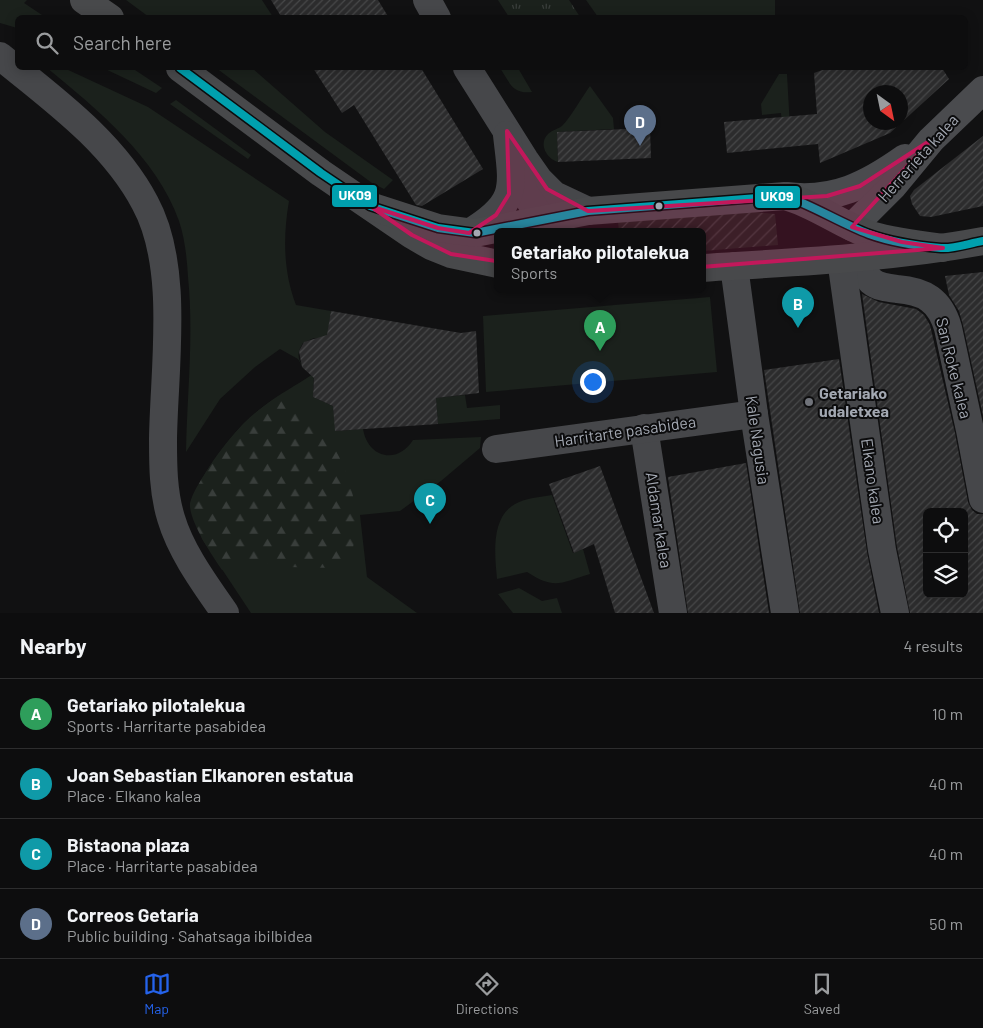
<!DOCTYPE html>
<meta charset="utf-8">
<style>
:root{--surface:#0d0d0e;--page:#1b1b1c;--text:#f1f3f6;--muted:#9a9c9e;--line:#2d2d2e;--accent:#2563eb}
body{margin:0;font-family:Barlow,sans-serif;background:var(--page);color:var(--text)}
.controls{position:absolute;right:15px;bottom:15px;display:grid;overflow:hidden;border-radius:8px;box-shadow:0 2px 12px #0003}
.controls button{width:45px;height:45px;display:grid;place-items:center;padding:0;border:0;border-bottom:1px solid var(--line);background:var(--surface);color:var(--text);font:25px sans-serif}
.compass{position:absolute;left:863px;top:85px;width:45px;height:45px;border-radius:50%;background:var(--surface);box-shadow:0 2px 12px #0003;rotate:147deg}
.you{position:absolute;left:592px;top:381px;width:18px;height:18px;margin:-12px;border:4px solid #fff;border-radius:50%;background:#1a73e8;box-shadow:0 0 0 8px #1a73e833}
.badge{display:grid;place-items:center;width:32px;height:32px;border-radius:50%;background:var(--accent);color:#fff;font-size:16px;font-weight:700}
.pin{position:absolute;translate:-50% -41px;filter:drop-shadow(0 1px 2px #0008)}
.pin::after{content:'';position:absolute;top:26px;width:18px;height:15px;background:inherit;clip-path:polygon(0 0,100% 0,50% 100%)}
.popup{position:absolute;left:494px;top:228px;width:212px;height:65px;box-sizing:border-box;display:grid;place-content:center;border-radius:8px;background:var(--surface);filter:drop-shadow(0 1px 4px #0005);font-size:16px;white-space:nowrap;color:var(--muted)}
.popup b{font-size:19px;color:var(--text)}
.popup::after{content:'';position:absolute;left:50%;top:100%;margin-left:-10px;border:10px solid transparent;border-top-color:var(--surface)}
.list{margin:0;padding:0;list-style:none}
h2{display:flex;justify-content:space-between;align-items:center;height:65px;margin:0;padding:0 20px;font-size:21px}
h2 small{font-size:16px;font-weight:400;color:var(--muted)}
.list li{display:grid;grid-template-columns:32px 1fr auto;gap:15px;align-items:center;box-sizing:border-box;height:70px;padding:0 20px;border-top:1px solid var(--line)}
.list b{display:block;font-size:19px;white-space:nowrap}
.list p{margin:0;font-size:16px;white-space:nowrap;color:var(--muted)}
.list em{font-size:16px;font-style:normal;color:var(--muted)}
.icon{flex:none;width:28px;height:28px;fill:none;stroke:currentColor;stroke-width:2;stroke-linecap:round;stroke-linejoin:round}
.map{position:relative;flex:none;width:983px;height:613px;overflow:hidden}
.search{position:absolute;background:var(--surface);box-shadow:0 2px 12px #0003;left:15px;right:15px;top:15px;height:55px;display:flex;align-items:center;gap:12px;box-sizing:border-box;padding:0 18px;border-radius:8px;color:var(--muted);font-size:19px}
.sheet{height:345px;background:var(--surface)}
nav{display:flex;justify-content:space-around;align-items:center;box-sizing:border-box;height:70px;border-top:1px solid var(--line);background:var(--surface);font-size:14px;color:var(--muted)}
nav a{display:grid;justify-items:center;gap:2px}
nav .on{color:var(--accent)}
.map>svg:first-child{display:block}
.grass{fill:#1b211c}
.forest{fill:url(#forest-firs)}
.park{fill:url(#park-tufts)}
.garden{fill:url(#garden-furrows)}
.building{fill:url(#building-hatch);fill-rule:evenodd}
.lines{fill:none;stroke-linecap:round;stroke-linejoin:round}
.street{stroke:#46474a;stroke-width:28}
.secondary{stroke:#4a4b4e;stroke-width:28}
.highway{stroke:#48494b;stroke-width:28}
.bus-1-casing{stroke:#0c0c0d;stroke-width:11}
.bus-1{stroke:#00a0ae;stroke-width:8}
.marked{fill:#c2185b;fill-opacity:0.2;stroke:#c2185b;stroke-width:4;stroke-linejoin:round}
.bus-dot{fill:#a3a8b2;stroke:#0c0c0d;stroke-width:2}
.poi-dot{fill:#70737a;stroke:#0c0c0d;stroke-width:2}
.labels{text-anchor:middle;stroke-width:4;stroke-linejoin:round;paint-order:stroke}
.street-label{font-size:16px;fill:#a3a8b2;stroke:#0c0c0d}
.poi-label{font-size:16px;font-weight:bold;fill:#a3a8b2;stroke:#0c0c0d;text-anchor:start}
.line-badge{stroke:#0c0c0d;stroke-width:2}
.badge-label{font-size:14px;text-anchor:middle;font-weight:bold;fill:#fff}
</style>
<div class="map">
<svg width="983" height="613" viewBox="0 0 983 613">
<defs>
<pattern id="forest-firs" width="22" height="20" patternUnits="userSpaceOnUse" patternTransform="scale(1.25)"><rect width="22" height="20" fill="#1b211c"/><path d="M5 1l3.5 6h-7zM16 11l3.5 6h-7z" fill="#393e3b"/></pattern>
<pattern id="park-tufts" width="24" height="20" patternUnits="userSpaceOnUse" patternTransform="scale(1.25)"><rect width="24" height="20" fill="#1b211c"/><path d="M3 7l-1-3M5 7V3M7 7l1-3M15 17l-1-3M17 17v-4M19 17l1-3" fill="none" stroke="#393e3b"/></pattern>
<pattern id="garden-furrows" width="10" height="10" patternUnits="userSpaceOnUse" patternTransform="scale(1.25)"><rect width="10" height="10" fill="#1b211c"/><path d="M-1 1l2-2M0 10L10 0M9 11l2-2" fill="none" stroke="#393e3b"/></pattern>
<pattern id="building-hatch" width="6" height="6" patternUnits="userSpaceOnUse" patternTransform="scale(1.25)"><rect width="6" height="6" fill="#2c2c2d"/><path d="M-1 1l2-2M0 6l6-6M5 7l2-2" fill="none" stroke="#474849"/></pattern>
</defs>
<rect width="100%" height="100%" fill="#111112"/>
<g class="grass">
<path d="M0,0H27L24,3L45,17L18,18L17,28L0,23Z"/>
<path d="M126,0H262L273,17H149Z"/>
<path d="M586,0H775V17H598Z"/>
<path d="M47,68H64L148,107L289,201C283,236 283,271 296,305L331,311L327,339L314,338L303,343C293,358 301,366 314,374L313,397L333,406L336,431L363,429C368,458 397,465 413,440L481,437L480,448L441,481L400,511L360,515L367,577L417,613H251L249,610L202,539L190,504C205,467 232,431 264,406C279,394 297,385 313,374L304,369L298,359L280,349L255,367L220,399L186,452C187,394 194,336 188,277C187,259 185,239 179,221C157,158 97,109 47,68Z"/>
<path d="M103,68H132L162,88L156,93Z"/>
<path d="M216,68H252L325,132L393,180L384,189L372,183Z"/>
<path d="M500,68H518L532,92C512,94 510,83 500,68Z"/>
<path d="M779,74H787L791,146L785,147L781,113L762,115L761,104Z"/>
<path d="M590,86L613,118L614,129L557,132L558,162C547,159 538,144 548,134C552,130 558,129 562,126C571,117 582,97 590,86Z"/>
<path d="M176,100L251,155L248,159L170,104Z"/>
<path d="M710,297L717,372L486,392L483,316Z"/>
<path d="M465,395L467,408L500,405V419L438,424L436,398Z"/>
<path d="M552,495L573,553L583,549L590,574C560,583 555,590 527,572L497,579C495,556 490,518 515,504C526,498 540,497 552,495Z"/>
<path d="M519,588L542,601L557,598L562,613H513L498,594Z"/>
</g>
<path class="forest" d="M274,399C281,401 289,403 296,406C334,429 362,493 355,537C353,551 350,562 337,568L286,567L253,561H243L222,570C212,555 191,524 190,506C190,489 232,435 244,423C253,414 264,406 274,399Z"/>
<path class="park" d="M498,0H569L580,17H509Z"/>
<path class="garden" d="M755,212L775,214L778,245L703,251L702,232H619L618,221Z"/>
<g class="building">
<path d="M271,0H378L389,18H282Z"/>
<path d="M313,68H421L483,169L422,206L416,205L354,105L342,113Z"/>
<path d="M828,68H942L949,79L890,133L820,163L818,144L727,153L724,122L817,114L814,73ZM870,92H900V122H870Z"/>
<path d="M650,128L651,158L558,162L557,132Z"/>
<path d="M983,136V206L931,217L920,216L912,204L910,196L914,190Z"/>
<path d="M983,272V416L963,325L959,311L949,295L945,276Z"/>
<path d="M862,294L879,302L916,309L924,315L930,325L955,433L968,502L972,510L977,514H983V613H910L897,547ZM927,512H964V594H927Z"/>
<path d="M331,311L461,333L476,331L479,393L436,398L438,424L335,431L333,406L313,397L314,378L302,367L299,351L304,342L327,335Z"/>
<path d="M839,359L867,552L879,613H800L764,370Z"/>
<path d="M746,463L769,613H688L668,477Z"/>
<path d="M600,466L654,613H615L594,544L574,553L549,484Z"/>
</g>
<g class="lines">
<g class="street">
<path d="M427,0L437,18"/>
<path d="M0,56C53,99 113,142 145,203C180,267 164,367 163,439C163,465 163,492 171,518C181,552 205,584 225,613"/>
<path d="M467,68L525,160L539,180L554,195L588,211"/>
<path d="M514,162L524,192L542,219"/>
<path d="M469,233C519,203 513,188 507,135"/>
<path d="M859,257C862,265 865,275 871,281C878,287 888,288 897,289C924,291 940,300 948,328L970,430L983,499"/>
<path d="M841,259L882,550L895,613"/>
<path d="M734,266L754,414L785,613"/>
<path d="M644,428L673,613"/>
<path d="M496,449L754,414"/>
</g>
<g class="secondary">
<path d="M786,196C834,202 867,185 905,158"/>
<path d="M852,227L893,186L931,140L983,90"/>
</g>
<g class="highway">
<path d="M84,0L110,18"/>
<path d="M180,68L321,173L412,235L431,246L451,254L498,264"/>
<path d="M370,206L438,228L475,233L588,211L785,196C815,204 841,225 870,235C894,242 919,245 943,248"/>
<path d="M702,268C796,262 891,258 983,241"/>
</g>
<g class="bus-1-casing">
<path id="bus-1" d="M180,68L321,173L370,206L438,228L475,233L588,211L785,196C814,206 840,223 869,234C891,242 918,246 941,248C954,249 970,243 983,241"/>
</g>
<use href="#bus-1" class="bus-1"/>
</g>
<path class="marked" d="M507,131L547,189L588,211L827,196L860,186L931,140L852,227L902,242L943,248L613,274L565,272L451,254L412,235L370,206L438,228L469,233L496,215L509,194Z"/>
<g class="bus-dot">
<circle cx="659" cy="206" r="4.5"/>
<circle cx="477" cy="233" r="4.5"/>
</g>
<circle class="poi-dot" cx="809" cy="402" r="5"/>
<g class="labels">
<g class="street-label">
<text transform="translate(918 158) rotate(-48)" y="6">Herrerieta kalea</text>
<text transform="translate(954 368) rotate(76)" y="6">San Roke kalea</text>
<text transform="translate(625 431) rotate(-8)" y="6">Harritarte pasabidea</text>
<text transform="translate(758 440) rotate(82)" y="6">Kale Nagusia</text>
<text transform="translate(873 481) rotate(82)" y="6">Elkano kalea</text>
<text transform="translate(659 520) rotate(81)" y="6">Aldamar kalea</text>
</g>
<g class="poi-label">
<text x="819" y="399">Getariako<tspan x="819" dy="18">udaletxea</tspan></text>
</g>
</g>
<g class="line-badge">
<rect x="331" y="184" width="47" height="24" rx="5" fill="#00a0ae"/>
<rect x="754" y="185" width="47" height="24" rx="5" fill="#00a0ae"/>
</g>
<g class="badge-label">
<text x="355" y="200">UK09</text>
<text x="777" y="201">UK09</text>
</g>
</svg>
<div class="controls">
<button><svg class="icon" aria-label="locate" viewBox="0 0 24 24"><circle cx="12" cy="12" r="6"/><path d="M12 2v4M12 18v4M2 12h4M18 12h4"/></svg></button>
<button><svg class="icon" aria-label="layers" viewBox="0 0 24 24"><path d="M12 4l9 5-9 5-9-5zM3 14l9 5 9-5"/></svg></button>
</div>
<svg class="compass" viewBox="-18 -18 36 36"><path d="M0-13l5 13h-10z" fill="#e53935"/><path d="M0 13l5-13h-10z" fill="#9a9c9e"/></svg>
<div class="you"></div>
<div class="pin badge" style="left:600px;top:351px;background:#2e9e5b">A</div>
<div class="popup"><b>Getariako pilotalekua</b>Sports</div>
<div class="pin badge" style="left:798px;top:328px;background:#0f9aa8">B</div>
<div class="pin badge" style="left:430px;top:524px;background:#0f9aa8">C</div>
<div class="pin badge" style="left:640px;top:146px;background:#5c6f8a">D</div>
<div class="search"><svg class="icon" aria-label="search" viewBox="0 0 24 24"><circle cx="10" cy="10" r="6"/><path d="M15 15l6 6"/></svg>Search here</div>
</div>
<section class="sheet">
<h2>Nearby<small>4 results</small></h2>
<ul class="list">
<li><span class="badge" style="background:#2e9e5b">A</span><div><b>Getariako pilotalekua</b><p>Sports · Harritarte pasabidea</p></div><em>10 m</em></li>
<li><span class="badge" style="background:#0f9aa8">B</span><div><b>Joan Sebastian Elkanoren estatua</b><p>Place · Elkano kalea</p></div><em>40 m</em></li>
<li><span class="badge" style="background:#0f9aa8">C</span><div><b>Bistaona plaza</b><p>Place · Harritarte pasabidea</p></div><em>40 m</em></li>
<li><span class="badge" style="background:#5c6f8a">D</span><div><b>Correos Getaria</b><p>Public building · Sahatsaga ibilbidea</p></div><em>50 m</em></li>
</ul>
</section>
<nav>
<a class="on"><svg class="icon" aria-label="map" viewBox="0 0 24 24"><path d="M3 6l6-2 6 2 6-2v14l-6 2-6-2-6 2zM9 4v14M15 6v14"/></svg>Map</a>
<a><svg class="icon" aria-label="directions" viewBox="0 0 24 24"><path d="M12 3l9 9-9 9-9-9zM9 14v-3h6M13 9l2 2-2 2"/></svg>Directions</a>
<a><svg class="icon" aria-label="saved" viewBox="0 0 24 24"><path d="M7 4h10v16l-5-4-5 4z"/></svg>Saved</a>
</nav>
